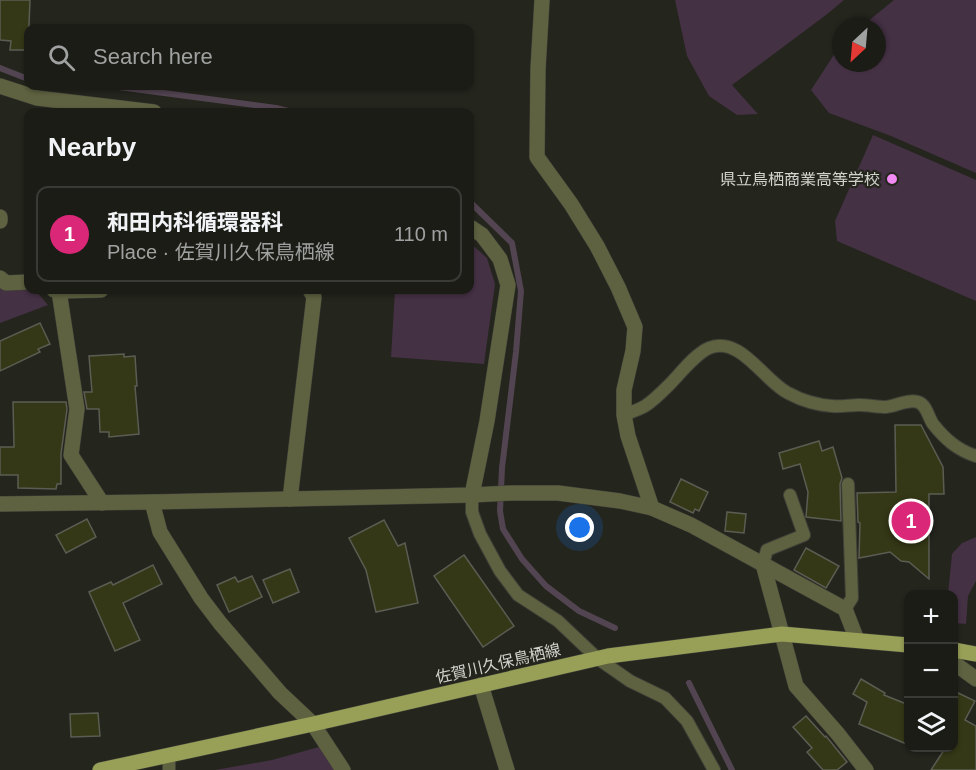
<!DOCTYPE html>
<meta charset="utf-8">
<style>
:root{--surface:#1b1c16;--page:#282923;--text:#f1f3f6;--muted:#a0a1a1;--line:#393a35;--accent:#db2777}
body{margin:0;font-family:Arial,"Noto Sans JP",sans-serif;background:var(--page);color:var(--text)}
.controls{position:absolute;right:18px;bottom:18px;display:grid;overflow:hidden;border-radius:12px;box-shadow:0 2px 4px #0004}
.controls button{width:54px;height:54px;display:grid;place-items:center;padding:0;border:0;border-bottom:2px solid var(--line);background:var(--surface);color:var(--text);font:30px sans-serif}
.compass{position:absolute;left:832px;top:18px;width:54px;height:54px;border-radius:50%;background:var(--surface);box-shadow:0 2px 4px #0004;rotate:206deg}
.you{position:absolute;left:580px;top:528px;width:21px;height:21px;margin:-15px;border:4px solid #fff;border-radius:50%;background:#1a73e8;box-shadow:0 0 0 9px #1a73e833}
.badge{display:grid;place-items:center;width:39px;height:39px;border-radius:50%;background:var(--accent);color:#fff;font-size:20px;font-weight:700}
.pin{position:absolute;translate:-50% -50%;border:3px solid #fff;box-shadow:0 2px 6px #0006}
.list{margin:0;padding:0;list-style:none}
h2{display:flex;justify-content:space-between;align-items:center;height:78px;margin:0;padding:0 24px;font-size:26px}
h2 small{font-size:20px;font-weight:400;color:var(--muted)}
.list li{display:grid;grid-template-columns:39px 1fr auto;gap:18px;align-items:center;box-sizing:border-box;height:96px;margin:0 12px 12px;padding:0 12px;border:2px solid var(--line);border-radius:12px}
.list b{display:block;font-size:22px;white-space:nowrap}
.list p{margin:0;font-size:20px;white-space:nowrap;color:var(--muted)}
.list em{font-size:20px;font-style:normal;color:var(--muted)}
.icon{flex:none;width:33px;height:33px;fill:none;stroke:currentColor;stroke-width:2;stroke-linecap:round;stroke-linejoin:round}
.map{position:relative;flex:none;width:976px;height:770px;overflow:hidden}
.search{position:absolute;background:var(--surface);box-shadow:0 2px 4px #0004;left:24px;top:24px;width:450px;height:66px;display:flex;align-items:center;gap:15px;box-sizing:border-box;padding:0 21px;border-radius:12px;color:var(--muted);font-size:22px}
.panel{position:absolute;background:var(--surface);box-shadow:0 2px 4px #0004;left:24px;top:108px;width:450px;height:186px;border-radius:12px}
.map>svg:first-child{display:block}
.green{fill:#443144}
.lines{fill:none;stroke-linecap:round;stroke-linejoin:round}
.stream{stroke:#524451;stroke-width:6}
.building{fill:#353816;stroke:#5b5d53;stroke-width:1.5}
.service-casing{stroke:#404139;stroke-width:14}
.minor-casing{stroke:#404139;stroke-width:16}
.primary-casing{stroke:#404139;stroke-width:16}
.service{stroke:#5e6240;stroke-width:12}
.minor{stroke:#5e6240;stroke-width:15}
.primary{stroke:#989f57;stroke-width:15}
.poi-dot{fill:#f28af3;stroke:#24251d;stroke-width:2}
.labels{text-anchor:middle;stroke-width:4.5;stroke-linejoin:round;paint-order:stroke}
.poi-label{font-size:16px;fill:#d1d2cc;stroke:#24251d;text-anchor:end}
.street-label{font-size:16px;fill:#d1d2cc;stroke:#24251d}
</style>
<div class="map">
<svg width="976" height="770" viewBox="0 0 976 770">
<rect width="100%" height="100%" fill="#24251d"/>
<g class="green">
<path d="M675,0H844L826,15L732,85L758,114L737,115L709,96L687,56Z"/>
<path d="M894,0H976V173L891,136L829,113L811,90L841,44V63H877V27H861Z"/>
<path d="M873,135L976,180V301L837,241L835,221Z"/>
<path d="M470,243L487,258L495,284L484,364L391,357L395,290H470Z"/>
<path d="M0,287H28V290H35L48,305L0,323Z"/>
<path d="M976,537V581L968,596L966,624L954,623V594H948L952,554L962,543Z"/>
<path d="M319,747L334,770H215L272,760Z"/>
</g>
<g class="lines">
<g class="stream">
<path d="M0,68L28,79"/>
<path d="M111,86L276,108L292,112"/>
<path d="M470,202L512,243L521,291L516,352L502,468L500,511L503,529L522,559L546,586L579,611L615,628"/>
<path d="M689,683L732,770"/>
</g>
</g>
<g class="building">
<path d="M0,0H30L28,50H10L11,41L0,40Z"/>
<path d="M40,323L50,344L38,349L40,352L0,371V341Z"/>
<path d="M124,354V357L135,356L137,386H135L139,434L109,437V432H100L99,409H87L84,392H92L89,356Z"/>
<path d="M13,402H66L67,409L61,454V484H57L56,489L18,488V475H0V447H14Z"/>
<path d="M895,425H921L943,467L944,494H929V579L909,562L901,561L890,552L859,558L860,523L858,522L857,493L896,492Z"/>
<path d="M819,441L822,451L833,447L842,478L840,484L841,521L806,517L808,492L800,464L783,469L779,453Z"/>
<path d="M681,479L708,492L699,511L695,509L693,513L670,502Z"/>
<path d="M727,512L746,514L744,533L725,531Z"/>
<path d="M87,519L96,537L66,553L56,535Z"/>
<path d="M384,520L398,546L405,543L418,603L376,612L366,570L349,538Z"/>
<path d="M806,548L839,566L826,588L794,570Z"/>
<path d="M464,555L514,626L483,647L434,576Z"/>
<path d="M153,565L162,584L123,603L140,640L115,651L89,592L111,582L113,585Z"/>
<path d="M290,569L299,592L273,603L263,580Z"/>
<path d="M252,576L262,597L229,612L217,585L235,577L238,582Z"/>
<path d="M861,679L885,693L884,695L909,705V745L859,724L867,702L853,694Z"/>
<path d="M954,691L975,701L965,720L976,726V770H931L946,747H954Z"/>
<path d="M98,713L100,736L71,737L70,714Z"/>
<path d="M806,716L825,737L826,736L847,762L837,770H823L807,752L812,748L793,727Z"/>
</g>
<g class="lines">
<g class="service-casing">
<g id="service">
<path d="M624,415C631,412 638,410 645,406C653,401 662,392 669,385C680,374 695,354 709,348C740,335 764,381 788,393C801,400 817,405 832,406C841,407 850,405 859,405C868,405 877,407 886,407C896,406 908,399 918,402C927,405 928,417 933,424C945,439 957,450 976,456"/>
<path d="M472,495V512L480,534L500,571L518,595L558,621L597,658L630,681L665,698L687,721L714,770"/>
<path d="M763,564L767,550L804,535L790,495"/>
<path d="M845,609L852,598L848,484"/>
<path d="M169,755V770"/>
</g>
</g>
<g class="minor-casing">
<g id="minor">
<path d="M542,0L538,69L537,157L571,204L597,246L618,287L635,327L633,351L624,390V415L628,436L652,508"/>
<path d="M0,86L37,98L154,112"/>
<path d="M0,217V221"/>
<path d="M470,227L482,235L500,259L508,285L487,421L472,495"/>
<path d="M0,278L6,283L28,282"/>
<path d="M54,290L59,291L101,290"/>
<path d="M59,291L77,409L71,455L102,503"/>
<path d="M290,499L314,297L310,290"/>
<path d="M152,502L160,532L201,598L220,623L280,693L313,724L343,770"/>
<path d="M0,504L152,502L472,495L512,493H558L620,501L652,508L691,525L845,609L857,640"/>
<path d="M763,564L796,686L838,734L866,770"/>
<path d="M954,663L976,679"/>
<path d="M481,685L507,770"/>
</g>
</g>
<g class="primary-casing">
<g id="primary">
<path d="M954,650L976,654"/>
<path d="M100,770L313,724L608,656L782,634L908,645"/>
</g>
</g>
<use href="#service" class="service"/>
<use href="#minor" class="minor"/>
<use href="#primary" class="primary"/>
</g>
<circle class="poi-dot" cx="892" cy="179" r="6"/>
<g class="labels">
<g class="poi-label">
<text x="880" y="185">県立鳥栖商業高等学校</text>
</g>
<g class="street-label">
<text transform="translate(498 663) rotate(-13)" y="6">佐賀川久保鳥栖線</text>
</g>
</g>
</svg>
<div class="controls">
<button>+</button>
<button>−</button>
<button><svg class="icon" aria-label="layers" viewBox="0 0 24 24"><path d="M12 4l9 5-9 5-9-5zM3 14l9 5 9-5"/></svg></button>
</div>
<svg class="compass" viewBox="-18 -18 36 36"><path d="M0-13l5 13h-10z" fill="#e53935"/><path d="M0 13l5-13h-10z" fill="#a0a1a1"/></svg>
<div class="you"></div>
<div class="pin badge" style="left:911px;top:521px">1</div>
<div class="search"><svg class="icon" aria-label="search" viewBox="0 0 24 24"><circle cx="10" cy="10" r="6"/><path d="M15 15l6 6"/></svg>Search here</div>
<section class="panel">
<h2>Nearby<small></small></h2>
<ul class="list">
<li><span class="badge">1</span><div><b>和田内科循環器科</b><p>Place · 佐賀川久保鳥栖線</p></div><em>110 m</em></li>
</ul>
</section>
</div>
